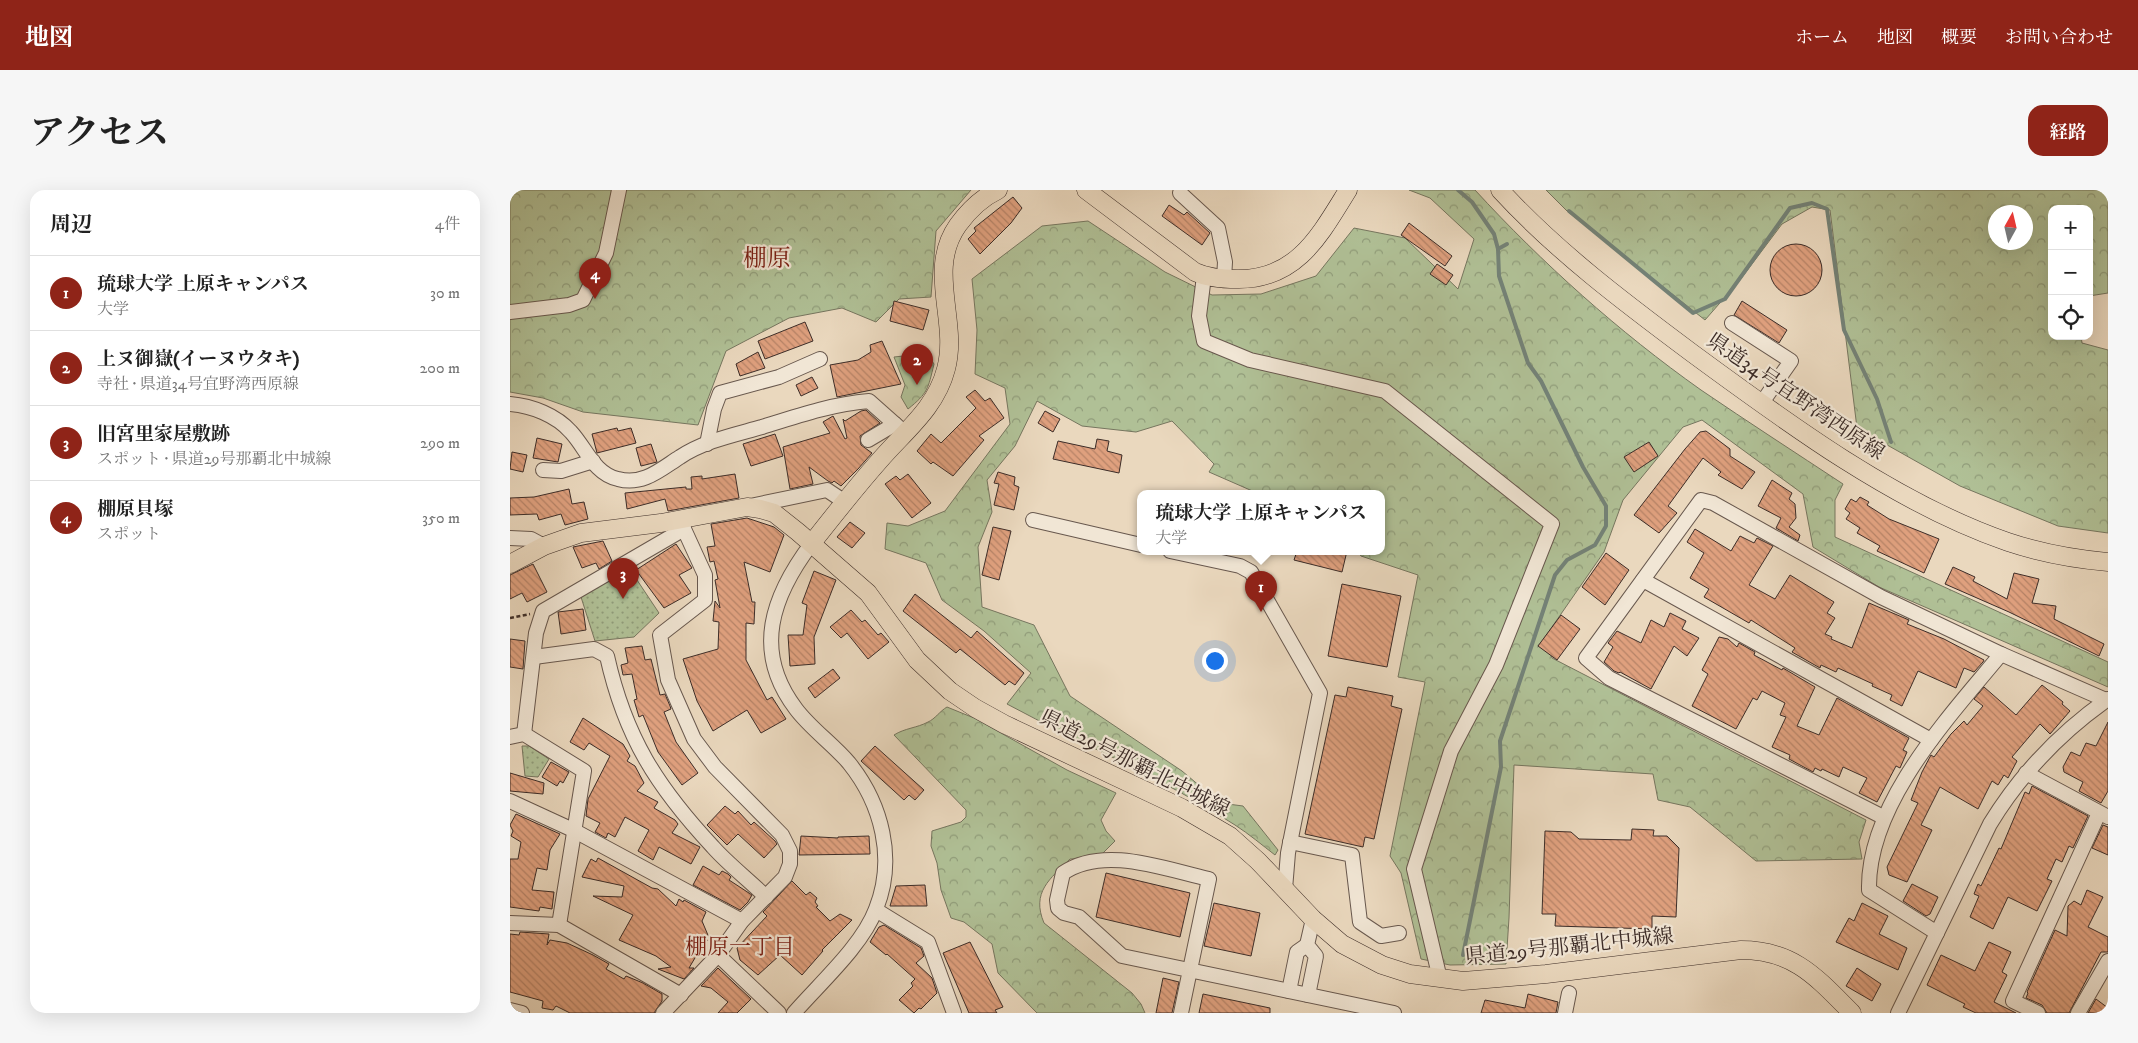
<!DOCTYPE html>
<html lang="ja">
<meta charset="utf-8">
<style>
:root{--surface:#fff;--page:#f6f6f6;--text:#222;--muted:#767676;--line:#e0e0e0;--accent:#8f2418}
body{margin:0;font-family:"IM FELL DW Pica","Noto Serif JP",serif;background:var(--page);color:var(--text)}
.controls{position:absolute;right:15px;top:15px;display:grid;overflow:hidden;border-radius:10px;box-shadow:0 5px 20px #0002}
.controls button{width:45px;height:45px;display:grid;place-items:center;padding:0;border:0;border-bottom:1px solid var(--line);background:var(--surface);color:var(--text);font:25px sans-serif}
.compass{position:absolute;left:1478px;top:15px;width:45px;height:45px;border-radius:50%;background:var(--surface);box-shadow:0 5px 20px #0002;rotate:8deg}
.you{position:absolute;left:704px;top:470px;width:18px;height:18px;margin:-12px;border:4px solid #fff;border-radius:50%;background:#1a73e8;box-shadow:0 0 0 8px #1a73e833}
.badge{display:grid;place-items:center;width:32px;height:32px;border-radius:50%;background:var(--accent);color:#fff;font-size:16px;font-weight:700}
.pin{position:absolute;translate:-50% -41px;filter:drop-shadow(0 1px 2px #0008)}
.pin::after{content:'';position:absolute;top:26px;width:18px;height:15px;background:inherit;clip-path:polygon(0 0,100% 0,50% 100%)}
.popup{position:absolute;left:627px;top:300px;width:248px;height:65px;box-sizing:border-box;display:grid;place-content:center;border-radius:10px;background:var(--surface);filter:drop-shadow(0 1px 4px #0005);font-size:16px;white-space:nowrap;color:var(--muted)}
.popup b{font-size:19px;color:var(--text)}
.popup::after{content:'';position:absolute;left:50%;top:100%;margin-left:-10px;border:10px solid transparent;border-top-color:var(--surface)}
.list{margin:0;padding:0;list-style:none}
h2{display:flex;justify-content:space-between;align-items:center;height:65px;margin:0;padding:0 20px;font-size:21px}
h2 small{font-size:16px;font-weight:400;color:var(--muted)}
.list li{display:grid;grid-template-columns:32px 1fr auto;gap:15px;align-items:center;box-sizing:border-box;height:75px;padding:0 20px;border-top:1px solid var(--line)}
.list b{display:block;font-size:19px;white-space:nowrap}
.list p{margin:0;font-size:16px;white-space:nowrap;color:var(--muted)}
.list em{font-size:16px;font-style:normal;color:var(--muted)}
.icon{flex:none;width:28px;height:28px;fill:none;stroke:currentColor;stroke-width:2;stroke-linecap:round;stroke-linejoin:round}
.map{position:relative;flex:none;width:1598px;height:823px;overflow:hidden;border-radius:15px}
header{display:flex;align-items:center;gap:30px;box-sizing:border-box;height:70px;padding:0 25px;background:var(--accent);color:#fff}
header strong{font-size:24px}
nav{display:flex;gap:28px;margin-inline-start:auto;font-size:18px}
.intro{display:flex;align-items:center;justify-content:space-between;box-sizing:border-box;height:120px;padding:0 30px}
h1{margin:0;font-size:35px}
.button{padding:12px 22px;border-radius:15px;background:var(--accent);color:#fff;font-size:18px;font-weight:700}
main{display:flex;gap:30px;padding:0 30px}
aside{flex:1;background:var(--surface);border-radius:15px;box-shadow:0 5px 20px #0002}
.map>svg:first-child{display:block}
.forest{fill:url(#forest-crowns);stroke:#76765f;fill-rule:evenodd}
.park{fill:url(#park-dots);stroke:#76765f}
.lines{fill:none;stroke-linecap:round;stroke-linejoin:round}
.stream{stroke:#748277;stroke-width:4}
.building{fill:url(#building-back-hatch);stroke:#3d2d28}
.minor-casing{stroke:#68584e;stroke-width:16}
.major-casing{stroke:#3d2d28;stroke-width:19}
.path{stroke:#3d2d28;stroke-width:2.5;stroke-dasharray:4 2.5;stroke-linecap:butt}
.minor{stroke:#f1e6d5;stroke-width:14}
.major{stroke:#ead8be;stroke-width:18}
.labels{text-anchor:middle;stroke-width:4.5;stroke-linejoin:round;paint-order:stroke}
.street-label{font-size:21px;fill:#3d2d28;stroke:#f1e6d5}
.neighbourhood-label{font-size:22px;fill:#7a1f14;stroke:#f1e6d5}
.quarter-label{font-size:24px;fill:#7a1f14;stroke:#f1e6d5}
</style>
<header>
<strong>地図</strong>
<nav><a>ホーム</a><a>地図</a><a>概要</a><a>お問い合わせ</a></nav>
</header>
<div class="intro"><h1>アクセス</h1><a class="button">経路</a></div>
<main>
<aside>
<h2>周辺<small>4件</small></h2>
<ul class="list">
<li><span class="badge">1</span><div><b>琉球大学 上原キャンパス</b><p>大学</p></div><em>30 m</em></li>
<li><span class="badge">2</span><div><b>上ヌ御嶽(イーヌウタキ)</b><p>寺社 · 県道34号宜野湾西原線</p></div><em>200 m</em></li>
<li><span class="badge">3</span><div><b>旧宮里家屋敷跡</b><p>スポット · 県道29号那覇北中城線</p></div><em>290 m</em></li>
<li><span class="badge">4</span><div><b>棚原貝塚</b><p>スポット</p></div><em>350 m</em></li>
</ul>
</aside>
<div class="map">
<svg width="1598" height="823" viewBox="0 0 1598 823">
<defs>
<pattern id="forest-crowns" width="20" height="18" patternUnits="userSpaceOnUse" patternTransform="scale(1.25)"><rect width="20" height="18" fill="#b0c096"/><path d="M2 6a3 3 0 1 1 6 0M12 15a3 3 0 1 1 6 0" fill="none" stroke="#909c7a"/></pattern>
<pattern id="park-dots" width="8" height="8" patternUnits="userSpaceOnUse" patternTransform="scale(1.25)"><rect width="8" height="8" fill="#b0c096"/><path d="M2 2h.1M6 6h.1" fill="none" stroke="#909c7a" stroke-width="1.8" stroke-linecap="round"/></pattern>
<pattern id="building-back-hatch" width="6" height="6" patternUnits="userSpaceOnUse" patternTransform="scale(1.25)"><rect width="6" height="6" fill="#dfa07e"/><path d="M-1 5l2 2M0 0l6 6M5-1l2 2" fill="none" stroke="#b68367"/></pattern>
</defs>
<rect width="100%" height="100%" fill="#ead8be"/>
<filter id="stains"><feTurbulence type="fractalNoise" baseFrequency=".004" numOctaves="4"/><feColorMatrix values="0 0 0 0 .2 0 0 0 0 .09 0 0 0 0 .02 0 0 0 .5 -.17"/></filter>
<radialGradient id="worn" r=".72"><stop offset=".6" stop-color="#630" stop-opacity="0"/><stop offset="1" stop-color="#630" stop-opacity=".3"/></radialGradient>
<g class="forest">
<path d="M0,0H461L426,41L421,107L389,109L366,132L332,118L279,128L216,161L188,235L73,222L33,208L0,202Z"/>
<path d="M899,0H965C1032,73 1109,142 1191,200C1238,232 1286,263 1333,294L1325,310V347L1598,472V497L1369,397L1303,357L1293,304L1192,230L1173,237L1113,310L1094,362L1035,447L1042,468L1356,630L1349,652L1352,669L1246,671L1180,617L1148,610L1143,584L1004,575L999,728L996,774L940,775L911,769L891,683L880,666L915,492L888,487L908,385L851,366L848,361H871V303H798L796,301L747,303L699,282L704,274L662,231L626,242L572,236L527,211L505,256L477,290L482,322L468,357L472,417L524,435L560,506L672,581L710,613L733,616L768,660L765,665C752,655 739,644 725,635C653,588 573,555 497,514L521,483L474,441L432,410L416,373L375,359L377,333L398,336L435,321L500,234L495,198L465,184L467,140L462,89L532,36L578,31L655,82L702,105L751,104L806,86L844,38L895,48L948,99L964,49L920,8Z"/>
<path d="M1036,0H1598V103L1579,106V19H1542V146H1571L1572,153L1598,160V343L1548,336L1450,296L1347,238L1320,20L1302,17L1272,34L1230,90L1195,130L1057,21ZM1516,22V52H1486V22Z"/>
<path d="M403,165H418L424,174C418,199 418,203 398,219L391,207L395,195L384,167Z"/>
<path d="M437,517L464,528L557,580L606,603L591,630L596,641L605,651L588,668L560,669C540,689 521,702 534,733L622,803L631,814L635,823H527L488,783L482,754L454,732L441,728L431,700L427,673L421,656L422,641L451,632L456,627V620L384,545C395,538 407,538 418,532C425,529 430,521 437,517Z"/>
</g>
<g class="park">
<path d="M119,378L149,423L124,447L85,451L71,407Z"/>
<path d="M12,556H19L39,569L28,587L15,586Z"/>
</g>
<g class="lines">
<g class="stream">
<path d="M948,0L962,12L984,44L988,59L989,86L1018,173L1031,191L1073,277L1096,316V336L1085,355L1057,370L1045,385L990,551L991,577L953,765"/>
<path d="M1059,21L1183,123L1215,109L1280,18L1302,13L1317,19L1334,140L1367,209L1381,252"/>
<path d="M988,59L997,54"/>
</g>
</g>
<g class="building">
<path d="M503,7L512,18L501,33L470,64L458,49L466,41L464,38Z"/>
<path d="M659,15L674,25L677,22L700,43L692,55L652,26Z"/>
<path d="M899,33L942,66L935,76L891,45Z"/>
<circle cx="1286" cy="80" r="26"/>
<path d="M927,74L943,85L936,95L920,84Z"/>
<path d="M384,111L419,120L413,140L380,131Z"/>
<path d="M1232,111L1277,140L1269,153L1224,125Z"/>
<path d="M295,132L303,151L255,169L248,151Z"/>
<path d="M372,151L391,194L327,207L320,175L348,170L361,162L360,155Z"/>
<path d="M248,162L255,178L230,186L226,174Z"/>
<path d="M302,187L308,198L291,206L286,195Z"/>
<path d="M465,200L475,211L480,208L494,228L469,246L474,250L443,286L423,272L421,274L407,261L421,244L431,253L466,218L456,207Z"/>
<path d="M356,220L370,233L350,246L351,255L362,263L348,279L331,296L324,291L322,293L318,291L299,277L303,294L280,299L273,257L320,243L313,232L323,226L335,249L337,248L333,229L335,231L351,221Z"/>
<path d="M535,221L550,229L543,242L528,233Z"/>
<path d="M107,238L108,241L121,238L126,253L87,263L82,244Z"/>
<path d="M1196,241L1220,259V266L1245,282L1232,299L1208,285L1211,282L1193,268L1158,316L1167,323L1149,343L1124,325L1175,259L1190,242Z"/>
<path d="M265,244L273,266L241,276L233,254Z"/>
<path d="M27,248L52,254L48,272L23,268Z"/>
<path d="M587,249L599,251L597,261L612,265L609,283L543,269L548,251L585,259Z"/>
<path d="M1139,252L1148,266L1124,282L1114,267Z"/>
<path d="M141,254L147,272L131,276L126,258Z"/>
<path d="M2,262L17,265L13,282L0,279Z"/>
<path d="M488,282L505,287L504,295L509,297L504,320L484,315L489,294L484,293Z"/>
<path d="M225,284L229,308L158,321L155,309L117,319L115,303L176,297V299H182L181,287L192,286V289Z"/>
<path d="M398,284L421,313L402,328L375,294L386,286L390,290Z"/>
<path d="M1262,290L1282,303L1279,309L1285,314L1286,328L1279,337L1290,345L1288,351L1266,338L1271,328L1248,316Z"/>
<path d="M59,299L62,314L74,312L78,329L55,335L51,324L29,330L27,324L0,325V308L24,307Z"/>
<path d="M1350,307L1359,312L1357,315L1379,329L1429,349L1414,383L1367,361L1370,356L1347,343L1350,338L1336,329L1340,323L1335,319L1341,309L1346,312Z"/>
<path d="M237,328L264,337L274,345L260,382L234,372L242,412H245L244,434L236,433V470L257,510L262,507L276,529L251,543L237,520L203,541L187,511L173,469L208,459L209,432L203,431L205,411L210,418L205,390L208,389L204,371L200,372L197,357L205,356L201,334Z"/>
<path d="M340,332L355,343L342,358L327,347Z"/>
<path d="M483,337L501,341L489,390L472,385Z"/>
<path d="M1185,339L1221,361L1230,346L1244,353L1247,348L1263,356L1239,395L1265,409L1280,385L1324,412L1317,423L1325,428L1315,444L1322,447L1321,449L1342,458L1359,413L1399,430L1397,434L1434,449L1474,470L1473,472L1464,482L1454,478L1446,498L1408,481L1392,516L1380,510L1382,505L1362,496L1363,494L1328,478L1326,482L1311,475L1310,478L1282,462L1285,458L1241,430L1239,433L1194,407L1199,399L1180,388L1194,363L1177,352Z"/>
<path d="M93,351L102,371L89,379L86,373L72,378L63,357Z"/>
<path d="M166,354L182,378L169,385L181,403L154,418L126,380Z"/>
<path d="M787,361H837L832,382L784,370Z"/>
<path d="M1096,363L1119,380L1095,415L1072,397Z"/>
<path d="M23,374L37,402L17,412L12,403L0,409V385Z"/>
<path d="M1443,377L1465,387L1463,391L1497,409L1504,383L1529,389L1522,413L1546,416L1544,429L1594,454L1589,466L1499,422L1435,394Z"/>
<path d="M304,381L326,390L304,447L305,474L280,476L278,445H293L297,415L292,413Z"/>
<path d="M832,394L891,406L877,477L818,466Z"/>
<path d="M405,404L461,448L467,441L514,483L505,495L499,491L495,495L450,459L446,463L393,421Z"/>
<path d="M73,419L76,440L51,444L48,422Z"/>
<path d="M341,420L352,432L355,430L368,445L371,443L379,452L358,469L337,443L331,448L320,437Z"/>
<path d="M1160,423L1176,431L1172,439L1189,448L1177,466L1164,456L1141,499L1110,482L1109,483L1104,481L1094,472L1103,457L1098,453L1107,441L1131,453L1141,430L1154,437Z"/>
<path d="M1051,425L1070,439L1047,470L1028,456Z"/>
<path d="M1209,447L1218,449L1227,457L1229,453L1245,462L1244,465L1272,480L1273,478L1305,497L1287,536L1309,545L1327,508L1399,548L1393,560L1397,562L1390,578L1386,576L1367,612L1349,603L1357,588L1333,577L1329,587L1312,579L1311,581L1305,578L1303,582L1279,569L1280,565L1262,557L1276,527L1270,525L1275,513L1252,501L1247,510L1243,508L1226,539L1182,516L1198,484L1192,480Z"/>
<path d="M0,449L15,451L13,479L0,477Z"/>
<path d="M132,456L135,470L141,469L150,505L155,504L160,516L161,519L154,522L166,552L188,583L172,595L148,562L133,525L129,527L124,510L127,509L122,484L113,485L111,475L118,473L115,458Z"/>
<path d="M323,479L330,488L305,508L298,498Z"/>
<path d="M1532,495L1553,512L1552,514L1560,521L1540,544L1530,534L1502,567L1507,571L1498,588L1494,585L1488,595L1482,591L1468,619L1430,597L1411,635L1422,640L1397,692L1379,685L1377,677L1408,613L1401,610L1412,582L1421,565L1424,567L1441,544L1454,531L1457,535L1473,516L1464,509L1474,497L1506,525Z"/>
<path d="M838,497L883,506L881,516L892,519L864,649L855,647L853,657L795,644L825,505L836,507Z"/>
<path d="M73,528L113,554L120,566L117,571L125,576L134,593L127,601L148,612L144,618L165,630L168,634L162,643L190,657L181,674L149,657L143,670L128,661L139,640L115,627L105,647L98,643L96,648L85,642L90,633L76,626L78,609L100,566L79,553L74,560L60,552Z"/>
<path d="M1598,532V601L1591,613L1569,601L1573,592L1554,582L1553,577L1561,562L1570,566L1576,553L1586,556Z"/>
<path d="M365,556L414,600L405,610L399,605L394,610L351,571Z"/>
<path d="M41,572L59,582L53,593L50,591L47,596L32,587Z"/>
<path d="M0,583L34,593L33,604L0,601Z"/>
<path d="M1522,596L1578,626L1563,658L1559,656L1552,672L1546,669L1537,689L1542,691L1527,721L1498,707L1483,739L1460,727L1469,706L1464,704L1468,694L1471,696L1489,658L1491,659L1515,602L1519,604Z"/>
<path d="M215,616L225,624L228,621L241,635L244,632L265,651L267,654L254,668L228,644L217,655L197,635Z"/>
<path d="M6,624L50,644L40,660L37,680L27,678L22,700L44,702L42,719L30,717L29,721L0,717V669H8L11,652L1,646L3,641L0,635Z"/>
<path d="M1593,635L1598,637V665L1582,658Z"/>
<path d="M1122,639L1144,640L1143,646H1157L1169,658L1166,727L1142,726V739L1045,736L1046,724H1032L1035,641L1061,642L1069,649L1121,650Z"/>
<path d="M291,646L328,648V647L359,646L360,664L289,665Z"/>
<path d="M88,668L142,698L148,699L166,716L169,709L173,712L174,710L196,722L192,731L200,750L195,751L179,778H184L174,789L148,779L161,777L146,766L109,750L123,725L83,706L112,707L114,696L72,687L81,669L86,672Z"/>
<path d="M193,676L209,685L212,681L218,684L221,687L219,690L242,705L238,712L230,720L183,695Z"/>
<path d="M596,683L680,703L670,747L586,727Z"/>
<path d="M282,691L296,705L300,702L307,708L305,712L308,716L306,717L320,731L330,724L342,730L312,760L313,761L292,785L270,765L248,785L230,770L227,758L257,726L253,722Z"/>
<path d="M1402,694L1428,707L1420,724L1416,726L1393,711Z"/>
<path d="M415,695L417,716H380L386,696Z"/>
<path d="M1577,700L1593,707L1578,737L1598,747V762H1591L1559,823H1537L1532,815L1516,808L1518,803L1517,802L1545,740L1557,746L1558,716L1564,711L1571,715Z"/>
<path d="M704,713L750,723L741,766L694,756Z"/>
<path d="M1352,713L1378,726L1369,744L1397,758L1388,780L1326,752L1339,728L1344,731Z"/>
<path d="M374,735L411,758L414,766L406,773L422,788L427,803L411,819L409,818L404,823L389,810L403,796L401,793L405,789L377,764L376,765L360,752L369,737Z"/>
<path d="M10,742L39,744L37,755L40,750L57,753L83,765L99,774L96,779L114,789L116,786L133,793L152,804V811L144,823H60L46,816L43,820L32,818L33,811L0,802V744L9,745Z"/>
<path d="M460,752L493,817L485,820L487,823H459L433,763Z"/>
<path d="M1479,752L1501,762L1492,782L1497,785L1484,812L1506,823H1466L1453,817L1455,814L1417,795L1431,765L1465,781Z"/>
<path d="M208,778L241,809L227,823H208L218,812L201,798L191,796Z"/>
<path d="M1347,778L1371,794L1362,811L1336,796Z"/>
<path d="M653,788L669,792L662,823H646Z"/>
<path d="M693,804L760,818V823H689Z"/>
<path d="M1018,804L1048,812L1046,823H971L975,810L1015,818Z"/>
<path d="M1586,809L1598,818V823H1578Z"/>
</g>
<g class="lines">
<g class="minor-casing">
<g id="minor">
<path d="M670,3L708,38L715,72L714,89"/>
<path d="M694,86L689,126L694,151L740,170L875,201L1042,334L986,475L941,561L904,679L930,789"/>
<path d="M0,122L59,115L73,110L96,63L109,0"/>
<path d="M1222,133L1281,171L1251,214"/>
<path d="M0,214C22,216 46,225 61,242C76,258 84,284 108,289C133,296 151,279 170,267C194,251 224,245 252,237C287,226 322,214 359,211L395,243"/>
<path d="M358,250L385,234"/>
<path d="M197,254L204,219L210,203L269,187L310,169"/>
<path d="M33,280L51,281L83,271"/>
<path d="M240,316L317,300L335,312"/>
<path d="M523,330L631,355"/>
<path d="M0,348L21,349L34,356"/>
<path d="M660,361L730,376L741,382L810,503L778,663L775,699"/>
<path d="M1133,390L1421,550"/>
<path d="M24,467L84,459L97,466C115,547 147,597 203,657C219,675 239,690 256,707"/>
<path d="M14,544L26,443L33,421L174,339"/>
<path d="M0,547L14,544L74,581L49,735"/>
<path d="M1516,583L1598,627"/>
<path d="M0,611L63,640L232,731"/>
<path d="M1373,627L1099,488L1076,468L1191,310L1203,313L1371,407L1491,464L1596,510"/>
<path d="M780,652L842,665L850,732L871,746L889,743"/>
<path d="M366,720L418,752L444,823"/>
<path d="M0,733L49,735L171,805"/>
<path d="M1427,743L1359,700C1357,614 1439,527 1491,464"/>
<path d="M208,765L269,823"/>
<path d="M779,801L787,762L797,755"/>
<path d="M798,805L806,766L797,755L803,729"/>
<path d="M0,820L12,823"/>
<path d="M153,823L208,765L232,731L275,687L280,674V661L272,645L205,577L184,549L158,490L150,445L195,410V385L174,339L173,329"/>
<path d="M284,823C310,793 352,756 366,719C386,669 372,614 339,573C323,554 301,539 286,519C242,461 262,406 302,353"/>
<path d="M671,823L699,689C654,679 594,655 553,683L547,710L548,718L554,723L569,727L612,766L884,823"/>
<path d="M1055,823L1059,803"/>
<path d="M1388,823L1480,634C1510,585 1551,542 1598,509"/>
<path d="M1528,823L1503,811L1589,623"/>
<path d="M1568,823L1598,771"/>
</g>
</g>
<g class="major-casing">
<g id="major">
<path d="M576,0L685,82C698,88 712,89 727,89C787,90 810,45 838,0"/>
<path d="M990,0C1047,62 1115,113 1182,163C1277,233 1387,314 1498,352C1531,363 1564,369 1598,372"/>
<path d="M302,353C324,325 346,297 370,270C395,241 426,218 436,179C449,131 416,80 448,35C459,20 471,8 488,0"/>
<path d="M0,374L34,356L71,343L151,333L237,317L250,319L264,323L288,342L358,403L407,470L440,501L465,518L494,534L672,618L720,646L748,671L803,729L832,754L872,775L900,784L953,791L1036,784L1231,760C1284,760 1307,788 1342,823"/>
</g>
</g>
<path class="path" d="M0,428L20,424"/>
<use href="#minor" class="minor"/>
<use href="#major" class="major"/>
</g>
<g class="labels">
<g class="street-label">
<text transform="translate(1286 206) rotate(34)" y="7">県道34号宜野湾西原線</text>
<text transform="translate(625 573) rotate(27)" y="7">県道29号那覇北中城線</text>
<text transform="translate(1059 756) rotate(-6)" y="7">県道29号那覇北中城線</text>
</g>
<g class="neighbourhood-label">
<text x="230" y="764">棚原一丁目</text>
</g>
<g class="quarter-label">
<text x="257" y="76">棚原</text>
</g>
</g>
<rect width="100%" height="100%" filter="url(#stains)"/>
<rect width="100%" height="100%" fill="url(#worn)"/>
</svg>
<div class="controls">
<button>+</button>
<button>−</button>
<button><svg class="icon" aria-label="locate" viewBox="0 0 24 24"><circle cx="12" cy="12" r="6"/><path d="M12 2v4M12 18v4M2 12h4M18 12h4"/></svg></button>
</div>
<svg class="compass" viewBox="-18 -18 36 36"><path d="M0-13l5 13h-10z" fill="#e53935"/><path d="M0 13l5-13h-10z" fill="#767676"/></svg>
<div class="you"></div>
<div class="pin badge" style="left:751px;top:422px">1</div>
<div class="popup"><b>琉球大学 上原キャンパス</b>大学</div>
<div class="pin badge" style="left:407px;top:195px">2</div>
<div class="pin badge" style="left:113px;top:409px">3</div>
<div class="pin badge" style="left:85px;top:109px">4</div>
</div>
</main>
